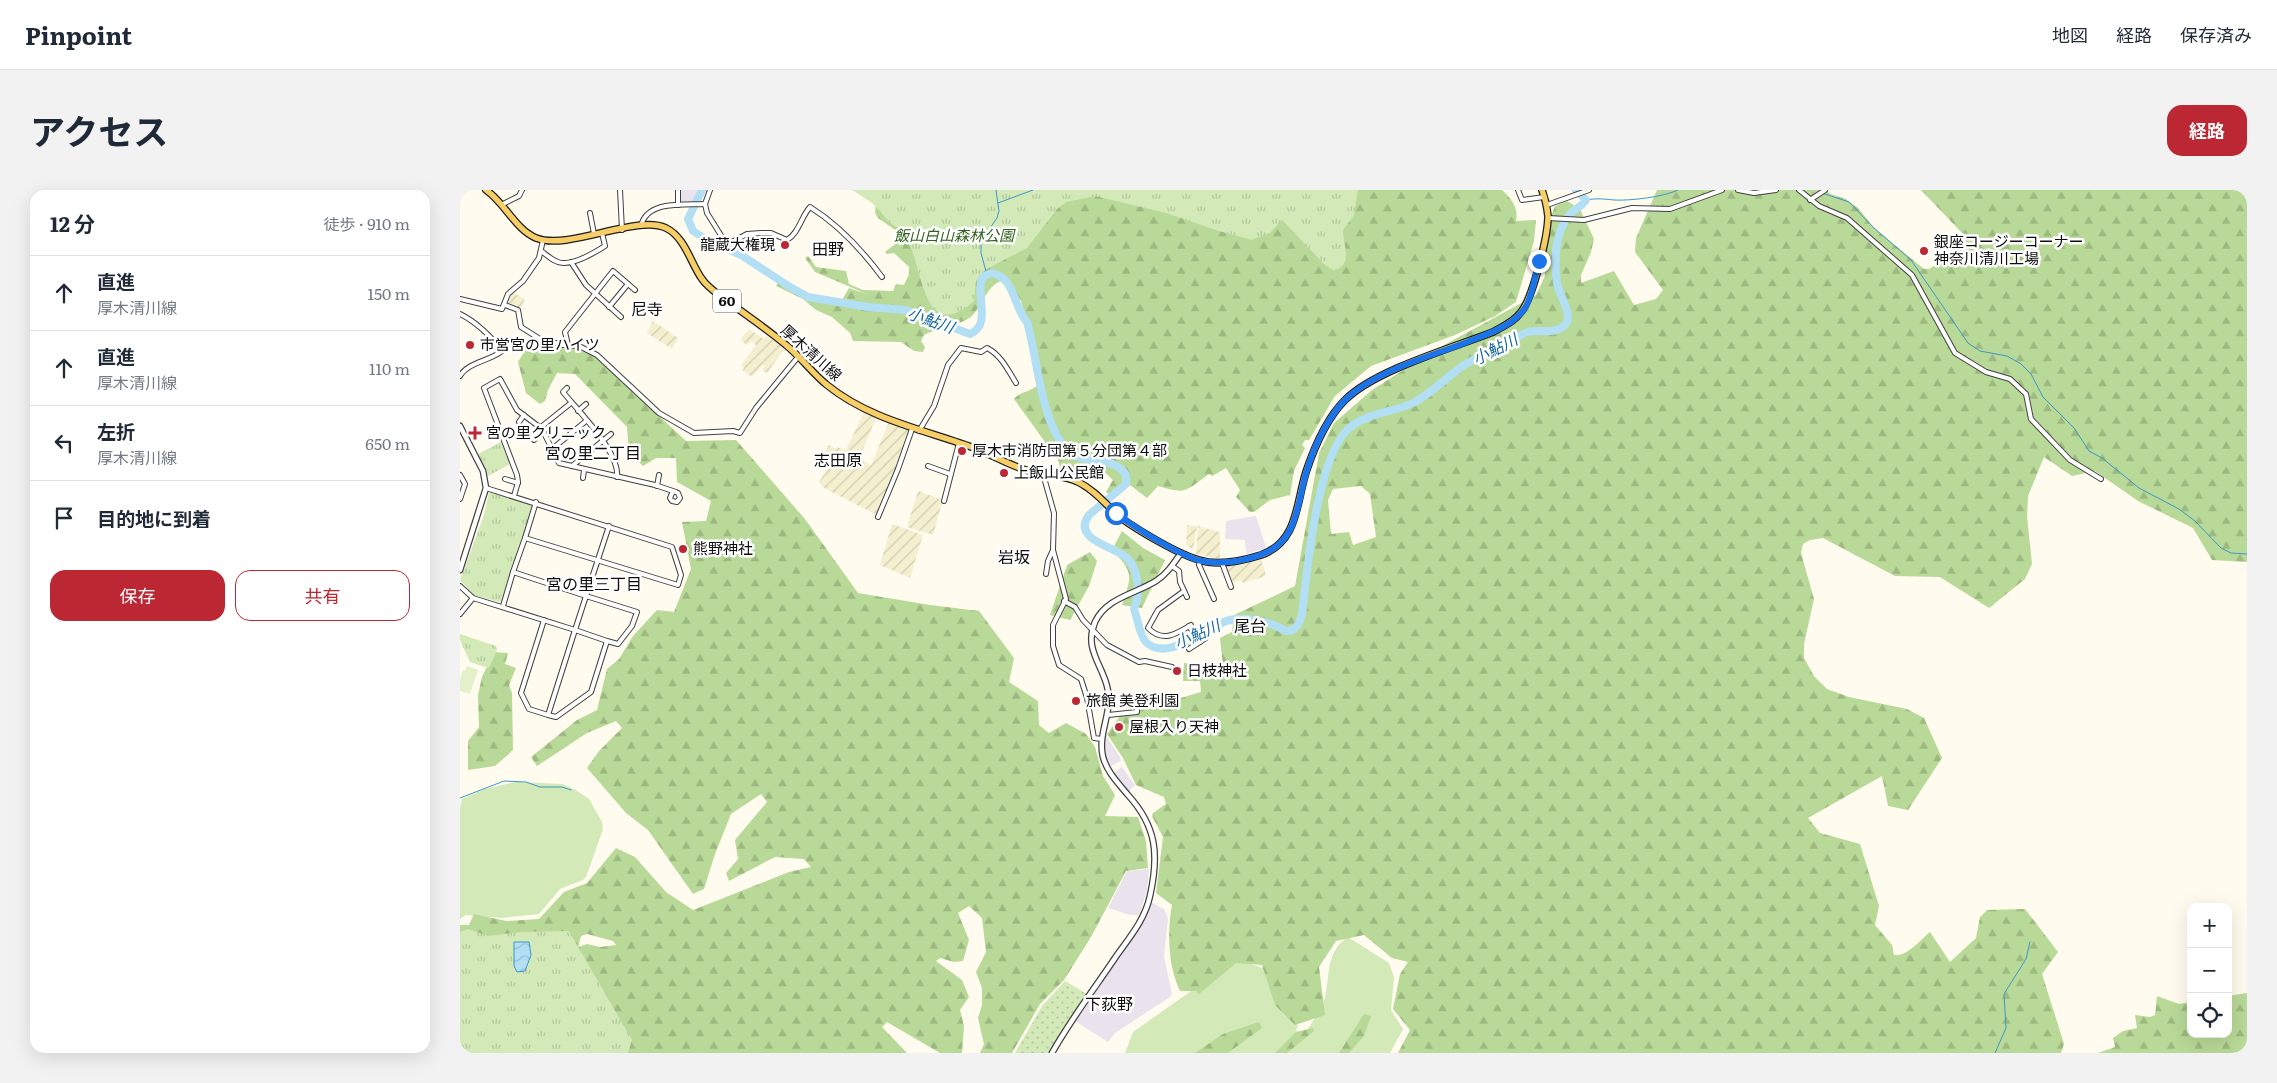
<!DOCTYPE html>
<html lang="ja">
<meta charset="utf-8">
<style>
:root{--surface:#fff;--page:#f2f2f3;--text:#1f2937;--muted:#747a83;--line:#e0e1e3;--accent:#bc2734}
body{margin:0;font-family:Literata,"Noto Sans JP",serif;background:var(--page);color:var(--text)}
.controls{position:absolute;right:15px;bottom:15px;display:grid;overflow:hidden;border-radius:10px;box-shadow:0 5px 20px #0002}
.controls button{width:45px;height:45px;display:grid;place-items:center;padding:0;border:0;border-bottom:1px solid var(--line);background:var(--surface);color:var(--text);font:25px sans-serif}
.stop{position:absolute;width:15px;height:15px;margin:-11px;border:4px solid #1a73e8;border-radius:50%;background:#fff}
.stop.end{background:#1a73e8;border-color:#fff;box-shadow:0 1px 5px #0008}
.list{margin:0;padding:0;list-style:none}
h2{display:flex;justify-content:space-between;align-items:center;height:65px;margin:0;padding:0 20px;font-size:21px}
h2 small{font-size:16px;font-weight:400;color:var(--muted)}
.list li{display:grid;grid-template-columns:32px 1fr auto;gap:15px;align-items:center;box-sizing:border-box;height:75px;padding:0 20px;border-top:1px solid var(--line)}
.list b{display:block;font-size:19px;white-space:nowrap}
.list p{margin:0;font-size:16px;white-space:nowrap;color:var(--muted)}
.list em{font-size:16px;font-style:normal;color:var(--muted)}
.actions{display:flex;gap:10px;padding:15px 20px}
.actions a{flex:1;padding:11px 0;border:1px solid var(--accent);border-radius:15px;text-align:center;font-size:18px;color:var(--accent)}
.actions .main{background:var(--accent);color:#fff}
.icon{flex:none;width:28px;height:28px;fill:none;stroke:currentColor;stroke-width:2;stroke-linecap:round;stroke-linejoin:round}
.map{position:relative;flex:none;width:1787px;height:863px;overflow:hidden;border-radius:15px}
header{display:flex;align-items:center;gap:30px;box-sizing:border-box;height:70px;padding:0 25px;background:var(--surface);border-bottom:1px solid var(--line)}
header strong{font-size:24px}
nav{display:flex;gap:28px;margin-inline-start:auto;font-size:18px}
.intro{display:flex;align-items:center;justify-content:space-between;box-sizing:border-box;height:120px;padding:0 30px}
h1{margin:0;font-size:35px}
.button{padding:12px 22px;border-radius:15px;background:var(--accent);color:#fff;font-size:18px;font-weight:700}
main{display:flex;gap:30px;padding:0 30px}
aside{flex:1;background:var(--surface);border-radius:15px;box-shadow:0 5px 20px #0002}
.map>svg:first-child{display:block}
.industrial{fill:#eae2ec}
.farmland{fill:url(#farmland-furrows)}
.grass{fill:#d3e9b8}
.forest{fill:url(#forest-firs);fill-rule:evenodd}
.park{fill:url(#park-tufts)}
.garden{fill:url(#garden-dots)}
.pitch{fill:#e4f0ca}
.water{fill:url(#water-waves);stroke:#3b98cc}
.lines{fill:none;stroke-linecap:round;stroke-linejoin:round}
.stream{stroke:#3b98cc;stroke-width:1}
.river{stroke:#b3dff5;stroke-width:8}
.minor-casing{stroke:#404040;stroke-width:6}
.tertiary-casing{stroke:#404040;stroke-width:7}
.primary-casing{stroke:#1e1e1e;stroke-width:8}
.minor{stroke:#fff;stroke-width:4}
.tertiary{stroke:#fff;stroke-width:4.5}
.primary{stroke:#f7ce66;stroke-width:5.5}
.route{stroke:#1a73e8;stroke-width:6}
.poi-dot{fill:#bc2734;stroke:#fff;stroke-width:2}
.labels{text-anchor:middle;stroke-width:5;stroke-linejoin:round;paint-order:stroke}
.shield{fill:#fff;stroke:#565656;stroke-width:1}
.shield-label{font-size:14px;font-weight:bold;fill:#0d0d0d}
.park-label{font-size:15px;font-style:italic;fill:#30641e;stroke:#fff}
.poi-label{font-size:15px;fill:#0d0d0d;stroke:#fff;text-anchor:start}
.street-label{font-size:15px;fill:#0d0d0d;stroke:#fff}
.neighbourhood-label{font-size:16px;fill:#0d0d0d;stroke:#fff}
.water-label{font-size:16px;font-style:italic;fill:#18699e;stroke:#fff}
</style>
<header>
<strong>Pinpoint</strong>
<nav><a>地図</a><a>経路</a><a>保存済み</a></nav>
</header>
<div class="intro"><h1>アクセス</h1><a class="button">経路</a></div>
<main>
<aside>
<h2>12 分<small>徒歩 · 910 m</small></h2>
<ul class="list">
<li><svg class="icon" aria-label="ahead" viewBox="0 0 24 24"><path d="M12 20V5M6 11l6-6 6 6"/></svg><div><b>直進</b><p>厚木清川線</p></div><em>150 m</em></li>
<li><svg class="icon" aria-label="ahead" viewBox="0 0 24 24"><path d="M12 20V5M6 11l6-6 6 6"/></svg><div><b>直進</b><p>厚木清川線</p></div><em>110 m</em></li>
<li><svg class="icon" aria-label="left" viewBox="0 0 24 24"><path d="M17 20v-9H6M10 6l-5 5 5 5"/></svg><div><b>左折</b><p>厚木清川線</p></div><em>650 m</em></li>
<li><svg class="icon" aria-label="arrive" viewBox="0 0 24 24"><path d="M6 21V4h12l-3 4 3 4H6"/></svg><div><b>目的地に到着</b></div></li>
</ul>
<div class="actions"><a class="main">保存</a><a>共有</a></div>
</aside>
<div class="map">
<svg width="1787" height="863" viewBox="0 0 1787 863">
<defs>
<pattern id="farmland-furrows" width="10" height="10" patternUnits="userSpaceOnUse" patternTransform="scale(1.25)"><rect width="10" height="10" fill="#f4efce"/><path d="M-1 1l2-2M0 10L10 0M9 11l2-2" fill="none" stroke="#d0ccb0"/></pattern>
<pattern id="forest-firs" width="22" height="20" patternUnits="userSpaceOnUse" patternTransform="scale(1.25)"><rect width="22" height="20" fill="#b8d997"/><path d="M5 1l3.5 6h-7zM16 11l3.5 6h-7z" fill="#9db981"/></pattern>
<pattern id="park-tufts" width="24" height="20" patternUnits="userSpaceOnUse" patternTransform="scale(1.25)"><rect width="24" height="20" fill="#d3e9b8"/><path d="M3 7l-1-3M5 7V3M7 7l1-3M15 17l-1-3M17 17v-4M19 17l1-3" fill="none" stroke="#b4c79d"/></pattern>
<pattern id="garden-dots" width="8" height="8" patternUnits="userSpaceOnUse" patternTransform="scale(1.25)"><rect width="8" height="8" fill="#d3e9b8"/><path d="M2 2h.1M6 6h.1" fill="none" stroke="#b4c79d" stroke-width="1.8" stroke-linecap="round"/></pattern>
<pattern id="water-waves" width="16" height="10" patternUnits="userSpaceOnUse" patternTransform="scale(1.25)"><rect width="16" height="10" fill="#b3dff5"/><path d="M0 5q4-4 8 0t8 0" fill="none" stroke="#99bed1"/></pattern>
</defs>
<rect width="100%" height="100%" fill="#fffbee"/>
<g class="industrial">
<path d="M219,0H241L231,13H221Z"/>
<path d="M796,326L806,358L786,364L785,350L765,349L766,331Z"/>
<path d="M645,544L660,567L661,571L649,577L644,559Z"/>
<path d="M662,577L675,595L669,601L653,583Z"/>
<path d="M689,679L687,701L679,725H670L648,718L667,681Z"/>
<path d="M691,712L704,719L708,728L704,767L712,804L710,807L655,843L648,852L615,831L684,731Z"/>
</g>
<g class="farmland">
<path d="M52,102L65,109L61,117L58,118L49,115L48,110Z"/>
<path d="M193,131L218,148L212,159L187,143Z"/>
<path d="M289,139L304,149L307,146L324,159L307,183L302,180L305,176L303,175L292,187L282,180L284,178L281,175L296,155L292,151L287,155L280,150Z"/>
<path d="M404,222L416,228L399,269L411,275L429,232L450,241L417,325L364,298L359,292L370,275L369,270L364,264L369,255L376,259L377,257L386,260Z"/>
<path d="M458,301L483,310L473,345L447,337Z"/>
<path d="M432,334L463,345L450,388L420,375Z"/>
<path d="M727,335L737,336L733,360L726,355Z"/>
<path d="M738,336L760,342V369L736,364Z"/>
<path d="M801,368L806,386L783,393L781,390L771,394L765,376Z"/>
</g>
<g class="grass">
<path d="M56,592L102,594L114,599L129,609L142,632L143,639L126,687L123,690L100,699L79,724L42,728L6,725L0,729V618L2,609L25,599Z"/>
<path d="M888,747L929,773L934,787L931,820L943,839L930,863H665L673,842L751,787L774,768L805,779L820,817L838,836L836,840L840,845C847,842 849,837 853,831C858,824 863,816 865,807C870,785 866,761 888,747Z"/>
</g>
<g class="forest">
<path d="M398,0H1042C1051,8 1059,18 1056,31L1076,30L1074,51L1056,112L1035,126L995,145L911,176L875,206L849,250H845L842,255L845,258L834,281L830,305L810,310L794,322H790L776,307L780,300L766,278L752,286L749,284C725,301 727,305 698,296L687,308L666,292L651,306L646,302L653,290L639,277H629L618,282L601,280L596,262L590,259L554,209C559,202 570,202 578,195L574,176L577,166L561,111L552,99L541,91C526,97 522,116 512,126C502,135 477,138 464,145L461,151L465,157L463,162L454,161L441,152L393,151L390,143L372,127L356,120L343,109L316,96L320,88L333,95L337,101L383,115L382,110L389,98L407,104L355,82L345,68L348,66L356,77L386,81L389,94L403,100L433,101L436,94L444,95L449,84V77L434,63L427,64L425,62L438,52V42L418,28L415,23L416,13Z"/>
<path d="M1197,0H1367L1370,4L1386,9L1399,19L1413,37L1464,79H1469L1499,59V52L1503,44L1461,0H1787V372L1752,370L1733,338L1678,311L1635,281L1612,286L1584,267L1568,306L1567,326L1572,374L1565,389L1529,418L1480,387L1435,386L1363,348L1350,350L1343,354L1341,363L1354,409L1344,454V468L1354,486L1367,499L1389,507L1447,519L1464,528L1482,568L1448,620L1428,616L1422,586L1348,628L1360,643L1400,654L1419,716L1415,735L1432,755L1434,765C1447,767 1460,750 1470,742L1490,772L1516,748L1520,727L1527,720L1565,719L1598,762L1582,784L1604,854L1601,863H938L950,840L933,819L940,784L948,772L932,768L904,745L876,751L859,777L865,825L835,835L815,815L802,775L776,773L739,804L736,801H720C708,776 707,742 712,715L696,703L703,647L692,626L693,623L706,614L704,607L676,595L663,568L647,544L660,526L741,502L740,491H723L724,473L763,476L760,448L772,442L774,425L835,396L859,263L874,233L912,200L973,161L1076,105L1085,86V42L1095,16L1107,11L1120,19L1134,49L1131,62L1121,85V93L1154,81L1174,115L1196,109L1203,100L1175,62L1176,48ZM901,296L910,304L916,347L893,355L889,342L871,344L868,310L873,299Z"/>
<path d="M69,154L78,159L113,158L136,167L226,251L276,250L345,329L398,403L470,415L519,421L554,468L549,492L578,511L579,535L589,543L606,533L626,544L635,557L643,586L655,605L645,626L678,627L686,651L688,678L666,681L631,747L604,790L580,814L552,863H520L524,854L518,828L522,815V798L516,782L526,762L522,728L509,716L498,723L509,750L503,771L494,772L480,768L476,771L502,790L509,807L500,820L504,836L502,863H480L427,832L422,837L447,863H0V735H9L14,724L46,731L79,729L104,702L127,693L156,658L175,667L206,702L233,720L329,682L351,677L344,669L315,667L269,691L266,683L278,669L275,650L307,612L301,604L271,624L255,664L244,699L233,704L188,640L166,623L127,578L139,561L162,538L156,531L127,543L77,576L71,567L117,530L137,520L147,479L159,469L173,446L197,420L214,422L231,379L222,332L246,331L251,311L217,292L216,268H196L183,276L169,263L167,237L115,184L97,183L88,200L85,211L80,214L66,203L58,172ZM127,744L153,751L156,755L140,757L127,754L118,757L121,746Z"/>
<path d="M662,341L683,358L705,370L682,418L662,415C672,385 674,383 652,360Z"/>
<path d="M630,362L637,371L629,396L610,430L590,425L607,375Z"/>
<path d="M34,462L48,463L45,474L56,478L49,495L52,503L53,560L35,576L8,580V551L19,537L18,505L22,487Z"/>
<path d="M1787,803V863H1638L1655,857L1653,848L1663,841L1677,838L1675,825L1690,827L1695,825L1697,806L1719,814L1731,812V844H1768V806Z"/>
<path d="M904,824L911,826L904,846L889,863H879Z"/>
<path d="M799,832L802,838L768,863H735L763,844Z"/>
<path d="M853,838L854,841L827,863H815L836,842Z"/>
</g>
<g class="park">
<path d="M392,0H898L894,25L883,40C883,57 894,73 874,81L864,74L822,30L810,43L792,50L759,41L706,23L635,6L606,12L597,19L567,58L523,81L516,91L514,111C458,160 464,64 442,41C438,38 433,35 429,32C424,27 420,20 414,15C408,9 399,5 392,0Z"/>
<path d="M41,252L50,274L28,286L18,264Z"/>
<path d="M31,302L71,315L72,317L42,411L39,412L14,405L0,390L24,325L29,303Z"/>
<path d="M0,444L36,456L37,460L30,476L28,478L10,472L0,450Z"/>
<path d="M8,739L28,746L61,742L109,741L172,850L168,863H0V742Z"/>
</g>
<path class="garden" d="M605,791L627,804L590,863H555L582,816Z"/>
<path class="pitch" d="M7,476L18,480L10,504L0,501V489L3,480L5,481Z"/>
<path class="water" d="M54,752H69L71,765L65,781L57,782L54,776Z"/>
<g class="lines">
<g class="stream">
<path d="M1362,3L1389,12L1414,38L1451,70L1508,153L1520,161L1547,166L1561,174L1571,184L1583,207L1614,238L1629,261L1642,268L1679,298L1719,319L1735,331L1761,358L1771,363L1787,364"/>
<path d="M1126,10C1137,8 1144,9 1154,10C1169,11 1204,7 1218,0"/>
<path d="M538,13L573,0"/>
<path d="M527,85L521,63V51L537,28L539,21L536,0"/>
<path d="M0,608L44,591L66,592L80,597H102L111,600"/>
<path d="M1535,863L1546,838L1544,804L1566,769L1570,752"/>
</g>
<path class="river" d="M242,0L228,29L233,41L247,50L281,65L330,97L348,107L408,117L446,120L510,144C533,135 514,102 523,87L531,83C555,86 554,119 567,132C578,168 581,244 614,265C631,275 653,265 666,285V294L629,325C612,348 650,356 663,365C679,375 681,404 674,419C678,429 679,445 686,452C708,474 747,435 770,430C788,426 810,432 826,441C836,442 839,433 842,425C847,383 857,258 893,235C912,222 934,222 953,213C977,201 994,177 1018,168C1024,165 1030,164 1036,161C1046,155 1057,145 1068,142C1080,139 1095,145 1105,135C1114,126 1099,105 1097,93C1094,70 1094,41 1112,22C1117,18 1123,15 1126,10L1116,0"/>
<g class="minor-casing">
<g id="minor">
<path d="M160,0L162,40"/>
<path d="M218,0V15"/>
<path d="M250,0L245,14L247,23L262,47L272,52L287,44L301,43H311L327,50C339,43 341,27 350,17C379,35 402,60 422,87"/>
<path d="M1058,0L1062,10L1084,7"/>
<path d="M1278,0L1294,3L1316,0"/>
<path d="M1339,0L1359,16L1387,28L1452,85L1495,163L1526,182L1550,189L1566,204L1571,229L1610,270L1641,289"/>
<path d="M1350,10L1365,0"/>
<path d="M43,14L59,6L62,0"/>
<path d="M1087,15L1129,0"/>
<path d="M130,23L134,44"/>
<path d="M1088,28L1124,30L1172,18L1210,19L1262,0"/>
<path d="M181,36C187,10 224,15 245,14"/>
<path d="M81,61C88,66 95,73 103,73C116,74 134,63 145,56L142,43"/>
<path d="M111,72L126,95L161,127"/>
<path d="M0,109L42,119L48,104L63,91L79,68L83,50"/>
<path d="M45,115L58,120L61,137L80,149L103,155L119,156L137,165L199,223L234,243L273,241L280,243L296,218L338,167"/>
<path d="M149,117L168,94"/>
<path d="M0,124C15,131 32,147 42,161C30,171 8,172 0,186"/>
<path d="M108,155L105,142L153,81L175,100"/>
<path d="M107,198L103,202C118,221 160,262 157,287"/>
<path d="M118,221L126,214"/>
<path d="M59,232L64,225"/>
<path d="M81,237L111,213"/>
<path d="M459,241L474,216L488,175L501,158L521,162L527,158C541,165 548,180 556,193"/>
<path d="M74,250L82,239"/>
<path d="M92,259L126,231"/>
<path d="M112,276L151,244"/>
<path d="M468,276L490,284"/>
<path d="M583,284L594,323L593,360L606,409L593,435V456L599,475L621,489L627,508L634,548L642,549"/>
<path d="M0,285L5,294L0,309"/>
<path d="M123,288L124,280"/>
<path d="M45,289L58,293"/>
<path d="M197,296L199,285"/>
<path d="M26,298L212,357L221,385L218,395L65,348L76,312"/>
<path d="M54,306L58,292L57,285L24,198L40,189L57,220L82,239L99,273L195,295L216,302L218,303L220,308L217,312L212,311L210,308L213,301"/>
<path d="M484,311L499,253"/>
<path d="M418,327L438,279L452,239"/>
<path d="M65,348L53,382L126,406L149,336"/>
<path d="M740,371L739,375L754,409"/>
<path d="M762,373L771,397"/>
<path d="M712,376L719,381L720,392L727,407"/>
<path d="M586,384L588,371L593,360"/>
<path d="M0,396L13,408L115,440L126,406L177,422L172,436L158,454L147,451"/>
<path d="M724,401L698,420L688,438C703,453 716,444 731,435"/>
<path d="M604,411L615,417L623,430L647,455L679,472L685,471L712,477"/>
<path d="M43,416L53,382"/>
<path d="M0,424L13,408"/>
<path d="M84,430L61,503L69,519L88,525L115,440L147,451L131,502L96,527L88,525"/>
<path d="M729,436L740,452"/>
<path d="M729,459L746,448"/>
<path d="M648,525L677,522V505"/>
</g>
</g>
<g class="tertiary-casing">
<g id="tertiary">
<path d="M0,236L23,281L26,298L0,380"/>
<path d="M592,863C611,829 635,798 657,765C670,747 685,729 690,706C699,665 697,637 668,605C658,593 647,582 643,567C637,543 654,521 647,496C641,473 624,458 635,432C646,408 675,404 696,391C707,384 714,373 721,363"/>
</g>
</g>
<g class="primary-casing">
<path id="primary" d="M26,0C45,13 55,39 76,48C109,61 176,24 206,38C225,47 231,74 242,89C248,98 257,103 266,110C286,125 307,139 326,155C341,167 352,183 367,195C410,230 466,240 517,259C534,266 551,276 569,281C585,286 602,284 618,292C635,300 647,316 661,328C679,341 718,364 739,370C758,376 782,371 801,365C838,352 836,314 846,282C854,258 867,228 885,210C915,180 992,158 1033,142C1043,136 1054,132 1061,122C1073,108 1088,45 1088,26C1087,17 1085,8 1082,0"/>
</g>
<use href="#minor" class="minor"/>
<use href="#tertiary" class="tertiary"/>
<use href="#primary" class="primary"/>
</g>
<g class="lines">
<path class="route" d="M656,323C673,337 722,367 742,371C762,375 786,371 805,363C839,349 837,311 847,280C854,256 869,225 887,208C918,180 969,167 1007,152C1027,144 1052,137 1065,118C1073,105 1075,86 1079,71"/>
</g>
<g class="poi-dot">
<circle cx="325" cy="55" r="5"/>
<circle cx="1464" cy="61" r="5"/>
<circle cx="10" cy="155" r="5"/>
<path d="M12.5 235.5h5v5h5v5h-5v5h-5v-5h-5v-5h5z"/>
<circle cx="502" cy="261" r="5"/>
<circle cx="544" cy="283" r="5"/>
<circle cx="223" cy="359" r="5"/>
<circle cx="717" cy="481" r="5"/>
<circle cx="616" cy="511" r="5"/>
<circle cx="659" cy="537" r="5"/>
</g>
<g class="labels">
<rect class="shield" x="253" y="99.5" width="28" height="23" rx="4"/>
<g class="shield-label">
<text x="267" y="116">60</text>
</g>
<g class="park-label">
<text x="494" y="51">飯山白山森林公園</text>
</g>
<g class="poi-label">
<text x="1474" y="57">銀座コージーコーナー<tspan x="1474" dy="17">神奈川清川工場</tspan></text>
<text x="315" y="60" text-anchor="end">龍蔵大権現</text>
<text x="20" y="160">市営宮の里ハイツ</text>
<text x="26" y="248">宮の里クリニック</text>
<text x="512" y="266">厚木市消防団第５分団第４部</text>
<text x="554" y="288">上飯山公民館</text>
<text x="233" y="364">熊野神社</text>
<text x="727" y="486">日枝神社</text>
<text x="626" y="516">旅館 美登利園</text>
<text x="669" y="542">屋根入り天神</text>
</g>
<g class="street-label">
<text transform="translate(351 163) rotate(42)" y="5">厚木清川線</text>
</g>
<g class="neighbourhood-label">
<text x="368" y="65">田野</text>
<text x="187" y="125">尼寺</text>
<text x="133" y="269">宮の里二丁目</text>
<text x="378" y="276">志田原</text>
<text x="554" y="373">岩坂</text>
<text x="134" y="400">宮の里三丁目</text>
<text x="790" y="442">尾台</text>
<text x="649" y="820">下荻野</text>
</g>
<g class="water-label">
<text transform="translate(471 130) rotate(19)" y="6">小鮎川</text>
<text transform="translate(1035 159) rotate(-27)" y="6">小鮎川</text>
<text transform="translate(737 444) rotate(-24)" y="6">小鮎川</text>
</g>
</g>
</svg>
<div class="controls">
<button>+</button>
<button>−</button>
<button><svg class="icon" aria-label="locate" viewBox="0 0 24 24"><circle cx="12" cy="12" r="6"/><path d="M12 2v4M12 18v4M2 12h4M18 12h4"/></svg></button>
</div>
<div class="stop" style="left:656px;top:323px"></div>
<div class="stop end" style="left:1079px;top:71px"></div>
</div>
</main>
